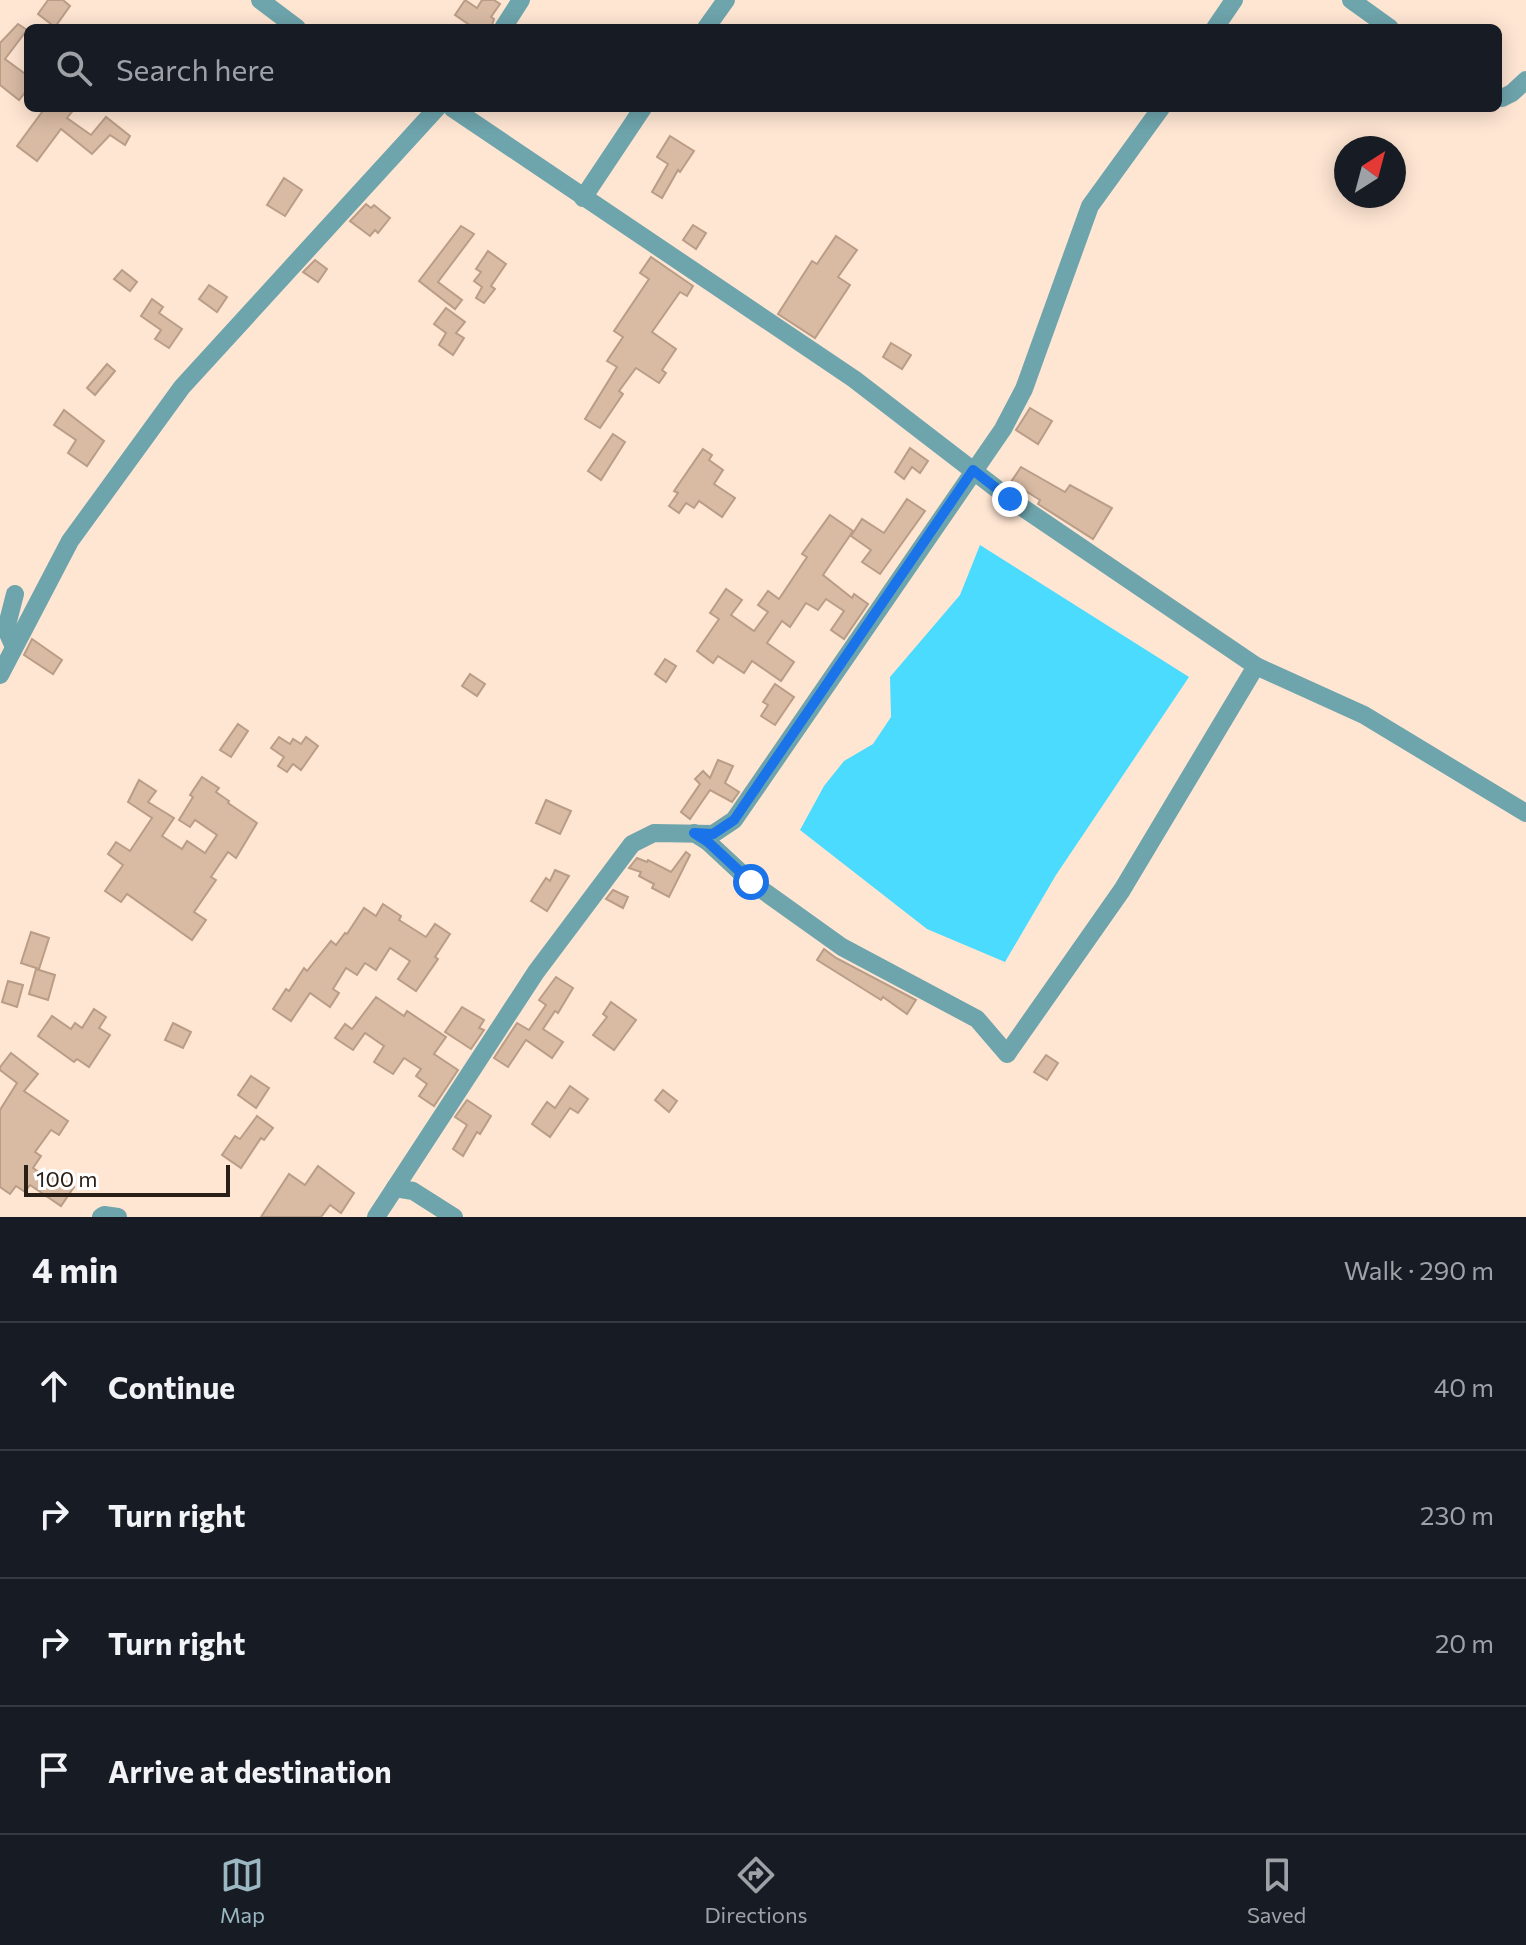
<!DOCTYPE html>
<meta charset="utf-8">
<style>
:root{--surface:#171b24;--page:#20242c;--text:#f1f3f6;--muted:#9ea1a6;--line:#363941;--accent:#9ab7c2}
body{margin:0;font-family:Commissioner,sans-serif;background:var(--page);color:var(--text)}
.compass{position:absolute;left:1334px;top:136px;width:72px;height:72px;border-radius:50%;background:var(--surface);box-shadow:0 4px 20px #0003;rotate:36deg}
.scale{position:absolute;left:24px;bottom:20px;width:206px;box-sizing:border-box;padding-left:8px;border:4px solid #2a1f16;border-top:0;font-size:22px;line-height:28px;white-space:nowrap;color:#2a1f16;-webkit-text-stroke:6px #fff;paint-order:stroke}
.stop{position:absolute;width:24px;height:24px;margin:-18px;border:6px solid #1a73e8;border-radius:50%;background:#fff}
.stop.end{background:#1a73e8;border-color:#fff;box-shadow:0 2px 8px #0008}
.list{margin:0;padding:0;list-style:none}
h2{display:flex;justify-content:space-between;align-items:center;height:104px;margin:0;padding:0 32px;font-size:34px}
h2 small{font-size:26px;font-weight:400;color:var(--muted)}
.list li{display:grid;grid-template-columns:52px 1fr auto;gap:24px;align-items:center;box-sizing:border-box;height:128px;padding:0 32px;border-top:2px solid var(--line)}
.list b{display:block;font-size:30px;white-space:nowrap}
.list em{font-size:26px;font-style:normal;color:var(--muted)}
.icon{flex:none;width:44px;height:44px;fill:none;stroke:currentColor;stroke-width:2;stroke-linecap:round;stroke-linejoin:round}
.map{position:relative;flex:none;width:1526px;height:1217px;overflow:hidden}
.search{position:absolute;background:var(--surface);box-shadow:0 4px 20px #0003;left:24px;right:24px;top:24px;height:88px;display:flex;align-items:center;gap:20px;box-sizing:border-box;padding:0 28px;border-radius:12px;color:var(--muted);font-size:30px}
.sheet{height:616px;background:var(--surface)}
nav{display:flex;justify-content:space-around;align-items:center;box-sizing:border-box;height:112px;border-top:2px solid var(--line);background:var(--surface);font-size:22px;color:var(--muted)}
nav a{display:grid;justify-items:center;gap:4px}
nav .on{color:var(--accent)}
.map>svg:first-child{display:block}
.water{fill:#4adbfe}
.building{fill:#d9bba4;stroke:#ba9d87;stroke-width:2}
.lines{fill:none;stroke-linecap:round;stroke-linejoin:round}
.minor{stroke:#6ea4ac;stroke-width:18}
.route{stroke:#1a73e8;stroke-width:10}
</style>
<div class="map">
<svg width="1526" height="1217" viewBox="0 0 1526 1217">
<rect width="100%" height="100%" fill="#ffe6d3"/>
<path class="water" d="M980,545L1189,677L1056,875L1005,962L927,929L800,830L824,786L844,761L873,744L891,717L890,677L960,595Z"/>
<g class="building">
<path d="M48,0H63L70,6L55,27L38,14Z"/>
<path d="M465,0L477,8L482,0H494L500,4L491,17L494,19L491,28H474L455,15Z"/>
<path d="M18,24L27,30L5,59L28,76V89L19,100L0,85V43Z"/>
<path d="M45,108H75L67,118L91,135L106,117L130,136L125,145L110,135L92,154L61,129L37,161L17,146Z"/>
<path d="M670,136L694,151L680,172L678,170L662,198L652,192L668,164L657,157Z"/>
<path d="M284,178L302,190L285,216L267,205Z"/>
<path d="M366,204L371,208L374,205L390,218L378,233L375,230L370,236L350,221Z"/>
<path d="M693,225L706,233L696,249L683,240Z"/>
<path d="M461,226L474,234L438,282L462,300L455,309L419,281Z"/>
<path d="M836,236L857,250L838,277L850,285L815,338L778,314L812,261L817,264Z"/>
<path d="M488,251L506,264L491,286L495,289L484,303L476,298L482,287L474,281L481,272L476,269Z"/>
<path d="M651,257L693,286L687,296L680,292L652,332L676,349L662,370L666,373L659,383L636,368L619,391L623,394L600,428L585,419L617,367L607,361L623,337L614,331L649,279L640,273Z"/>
<path d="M315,260L327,269L318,282L303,272Z"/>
<path d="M122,270L137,282L130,291L114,279Z"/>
<path d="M209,285L227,297L217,312L199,299Z"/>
<path d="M152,299L163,307L159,313L182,329L169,348L155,339L161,330L141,316Z"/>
<path d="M446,308L465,322L456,333L464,338L453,355L439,345L446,333L434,324Z"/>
<path d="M891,343L911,355L902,369L883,357Z"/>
<path d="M107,364L115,371L95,395L87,388Z"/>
<path d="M1030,408L1052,421L1038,444L1016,430Z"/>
<path d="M64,410L104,441L87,466L68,453L76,440L54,425Z"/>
<path d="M613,434L625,442L601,480L588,471Z"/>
<path d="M910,448L928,461L920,473L912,467L904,479L895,472Z"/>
<path d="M703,449L712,455L709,460L723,470L714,484L735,498L722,517L699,501L694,508L686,503L679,513L669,506L678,493L674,491Z"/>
<path d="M1021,467L1065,492L1070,485L1112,508L1093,539L1038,504L1040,500L1011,482Z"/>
<path d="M907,499L925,511L880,574L862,562L871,550L851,536L862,519L884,533Z"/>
<path d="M830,515L853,531L823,575L852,598L854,594L868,604L844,639L831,630L844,611L826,599L818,610L806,603L790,627L782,621L767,643L794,662L781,681L752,661L744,673L718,656L713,663L697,651L719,619L710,613L726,589L742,600L731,615L754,631L768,612L758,605L768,591L779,599L807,557L802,554Z"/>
<path d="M32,639L62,660L53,674L24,655Z"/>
<path d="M665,659L676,666L666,682L655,674Z"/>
<path d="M470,674L485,684L477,696L462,686Z"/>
<path d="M775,684L794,697L775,725L761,716L768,705L763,702Z"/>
<path d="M238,724L248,731L231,757L220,750Z"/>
<path d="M279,737L290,744L293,739L301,744L306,737L318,746L301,770L293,764L287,772L278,766L284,757L271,748Z"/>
<path d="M718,760L733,766L725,783L739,792L732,802L710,790L690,819L681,812L700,784L695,779L703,771L710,778Z"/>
<path d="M202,777L219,788L216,792L229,801L228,803L257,823L236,858L228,852L211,877L216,880L194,912L206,920L192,940L127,894L121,902L105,891L123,865L108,854L116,842L130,851L152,818L128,802L139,780L156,791L148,802L174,818L162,836L182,849L187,841L205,853L217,835L195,820L190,827L179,820L193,797L190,795Z"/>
<path d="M546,800L571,811L560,834L536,823Z"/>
<path d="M686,852L690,855L669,897L652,888L654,884L639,876L641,872L629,868L637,858L647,862L648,860L671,872Z"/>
<path d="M555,870L569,876L547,911L531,901L546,878L550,881Z"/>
<path d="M613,890L628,897L623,908L606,899Z"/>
<path d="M383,904L401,916L399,920L426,937L435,924L450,934L435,957L438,959L416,991L398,979L410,961L390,948L376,970L365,963L357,975L346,968L333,989L339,993L330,1007L310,993L291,1021L273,1009L286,989L289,991L304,968L307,971L331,941L336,945L345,933L347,934L364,908L376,916Z"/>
<path d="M31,932L49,938L39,969L21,963Z"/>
<path d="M824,949L836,958L916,1000L907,1014L883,997L881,1000L817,960Z"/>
<path d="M36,969L55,975L48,1000L29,994Z"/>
<path d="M556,977L573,988L558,1013L555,1011L543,1029L563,1042L552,1058L526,1040L508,1067L494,1058L517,1023L529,1030L546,1005L539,1000Z"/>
<path d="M8,981L23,985L17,1007L2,1002Z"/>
<path d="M376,997L404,1016L407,1011L446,1037L434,1054L458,1070L434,1106L419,1096L427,1084L416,1076L421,1069L404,1058L393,1074L374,1062L384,1046L365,1033L353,1050L335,1038L345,1024L352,1029Z"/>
<path d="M611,1002L636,1020L614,1050L593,1035L607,1017L603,1014Z"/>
<path d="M462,1007L484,1020L479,1028L484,1030L471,1049L445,1032Z"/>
<path d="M94,1009L106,1017L99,1028L110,1035L89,1067L77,1059L74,1062L38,1036L52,1016L71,1029L75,1023L82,1028Z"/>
<path d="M173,1023L191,1032L183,1048L165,1040Z"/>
<path d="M11,1053L38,1074L24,1091L68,1121L59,1135L51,1130L35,1152L41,1156L33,1168L51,1180L55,1174L74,1187L61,1206L30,1185L25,1192L16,1186L10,1194L0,1187V1110L17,1083L0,1070V1067Z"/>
<path d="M1046,1055L1058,1063L1047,1080L1034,1072Z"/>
<path d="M251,1076L269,1088L256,1108L238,1095Z"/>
<path d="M570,1086L588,1099L578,1113L570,1108L550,1137L532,1124L547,1102L555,1108Z"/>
<path d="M663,1090L677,1101L669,1112L655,1100Z"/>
<path d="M467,1100L491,1116L480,1134L477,1132L463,1156L453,1149L467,1125L455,1117Z"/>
<path d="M257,1116L273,1128L264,1140L261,1138L241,1168L222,1155L235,1136L240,1139Z"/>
<path d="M318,1166L354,1193L341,1213L330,1205L321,1217H261L289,1174L305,1185Z"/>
</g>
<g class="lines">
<g class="minor">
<path d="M260,0L297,28"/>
<path d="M1351,0L1390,28"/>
<path d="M503,28L521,0"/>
<path d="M706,28L726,0"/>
<path d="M1215,28L1234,0"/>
<path d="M1498,97L1502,98L1512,93L1526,80"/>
<path d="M452,108L854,379L1010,499L1256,666L1364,715L1526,813"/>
<path d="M583,198L643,108"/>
<path d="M14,647L6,629L15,594"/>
<path d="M0,675L70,541L182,387L437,108"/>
<path d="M694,833L708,842L751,882L842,947L977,1019L1007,1054L1122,890L1256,666"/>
<path d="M395,1188L536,972L632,844L654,833L713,834L734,820L1003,429L1024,389L1090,206L1161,108"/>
<path d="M101,1217L104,1215L118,1217"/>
<path d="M376,1217L395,1188L413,1191L454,1217"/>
</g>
</g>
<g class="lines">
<path class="route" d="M751,882L708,842L694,833L713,834L734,820L973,470L1010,499"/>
</g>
</svg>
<svg class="compass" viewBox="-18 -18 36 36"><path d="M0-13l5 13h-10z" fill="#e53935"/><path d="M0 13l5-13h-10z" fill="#9ea1a6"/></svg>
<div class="scale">100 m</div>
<div class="stop" style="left:751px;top:882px"></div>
<div class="stop end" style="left:1010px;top:499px"></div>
<div class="search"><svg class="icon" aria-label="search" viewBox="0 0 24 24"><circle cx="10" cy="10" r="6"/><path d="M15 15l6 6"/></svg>Search here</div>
</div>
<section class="sheet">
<h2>4 min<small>Walk · 290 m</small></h2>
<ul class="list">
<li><svg class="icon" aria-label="ahead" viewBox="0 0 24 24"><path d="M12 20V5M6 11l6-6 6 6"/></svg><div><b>Continue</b></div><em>40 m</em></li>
<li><svg class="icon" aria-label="right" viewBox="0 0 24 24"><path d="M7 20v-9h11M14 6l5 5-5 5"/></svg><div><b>Turn right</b></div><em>230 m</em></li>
<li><svg class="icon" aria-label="right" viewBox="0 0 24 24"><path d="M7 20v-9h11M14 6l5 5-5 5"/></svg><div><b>Turn right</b></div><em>20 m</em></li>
<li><svg class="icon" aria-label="arrive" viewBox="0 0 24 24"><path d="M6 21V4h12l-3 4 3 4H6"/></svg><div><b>Arrive at destination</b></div></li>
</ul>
</section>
<nav>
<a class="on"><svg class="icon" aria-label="map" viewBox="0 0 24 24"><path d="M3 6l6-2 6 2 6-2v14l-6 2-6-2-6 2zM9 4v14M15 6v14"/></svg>Map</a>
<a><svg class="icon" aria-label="directions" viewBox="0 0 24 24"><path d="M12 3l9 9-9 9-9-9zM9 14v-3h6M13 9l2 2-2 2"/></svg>Directions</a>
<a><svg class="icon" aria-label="saved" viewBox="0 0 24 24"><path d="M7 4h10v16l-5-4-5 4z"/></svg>Saved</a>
</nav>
